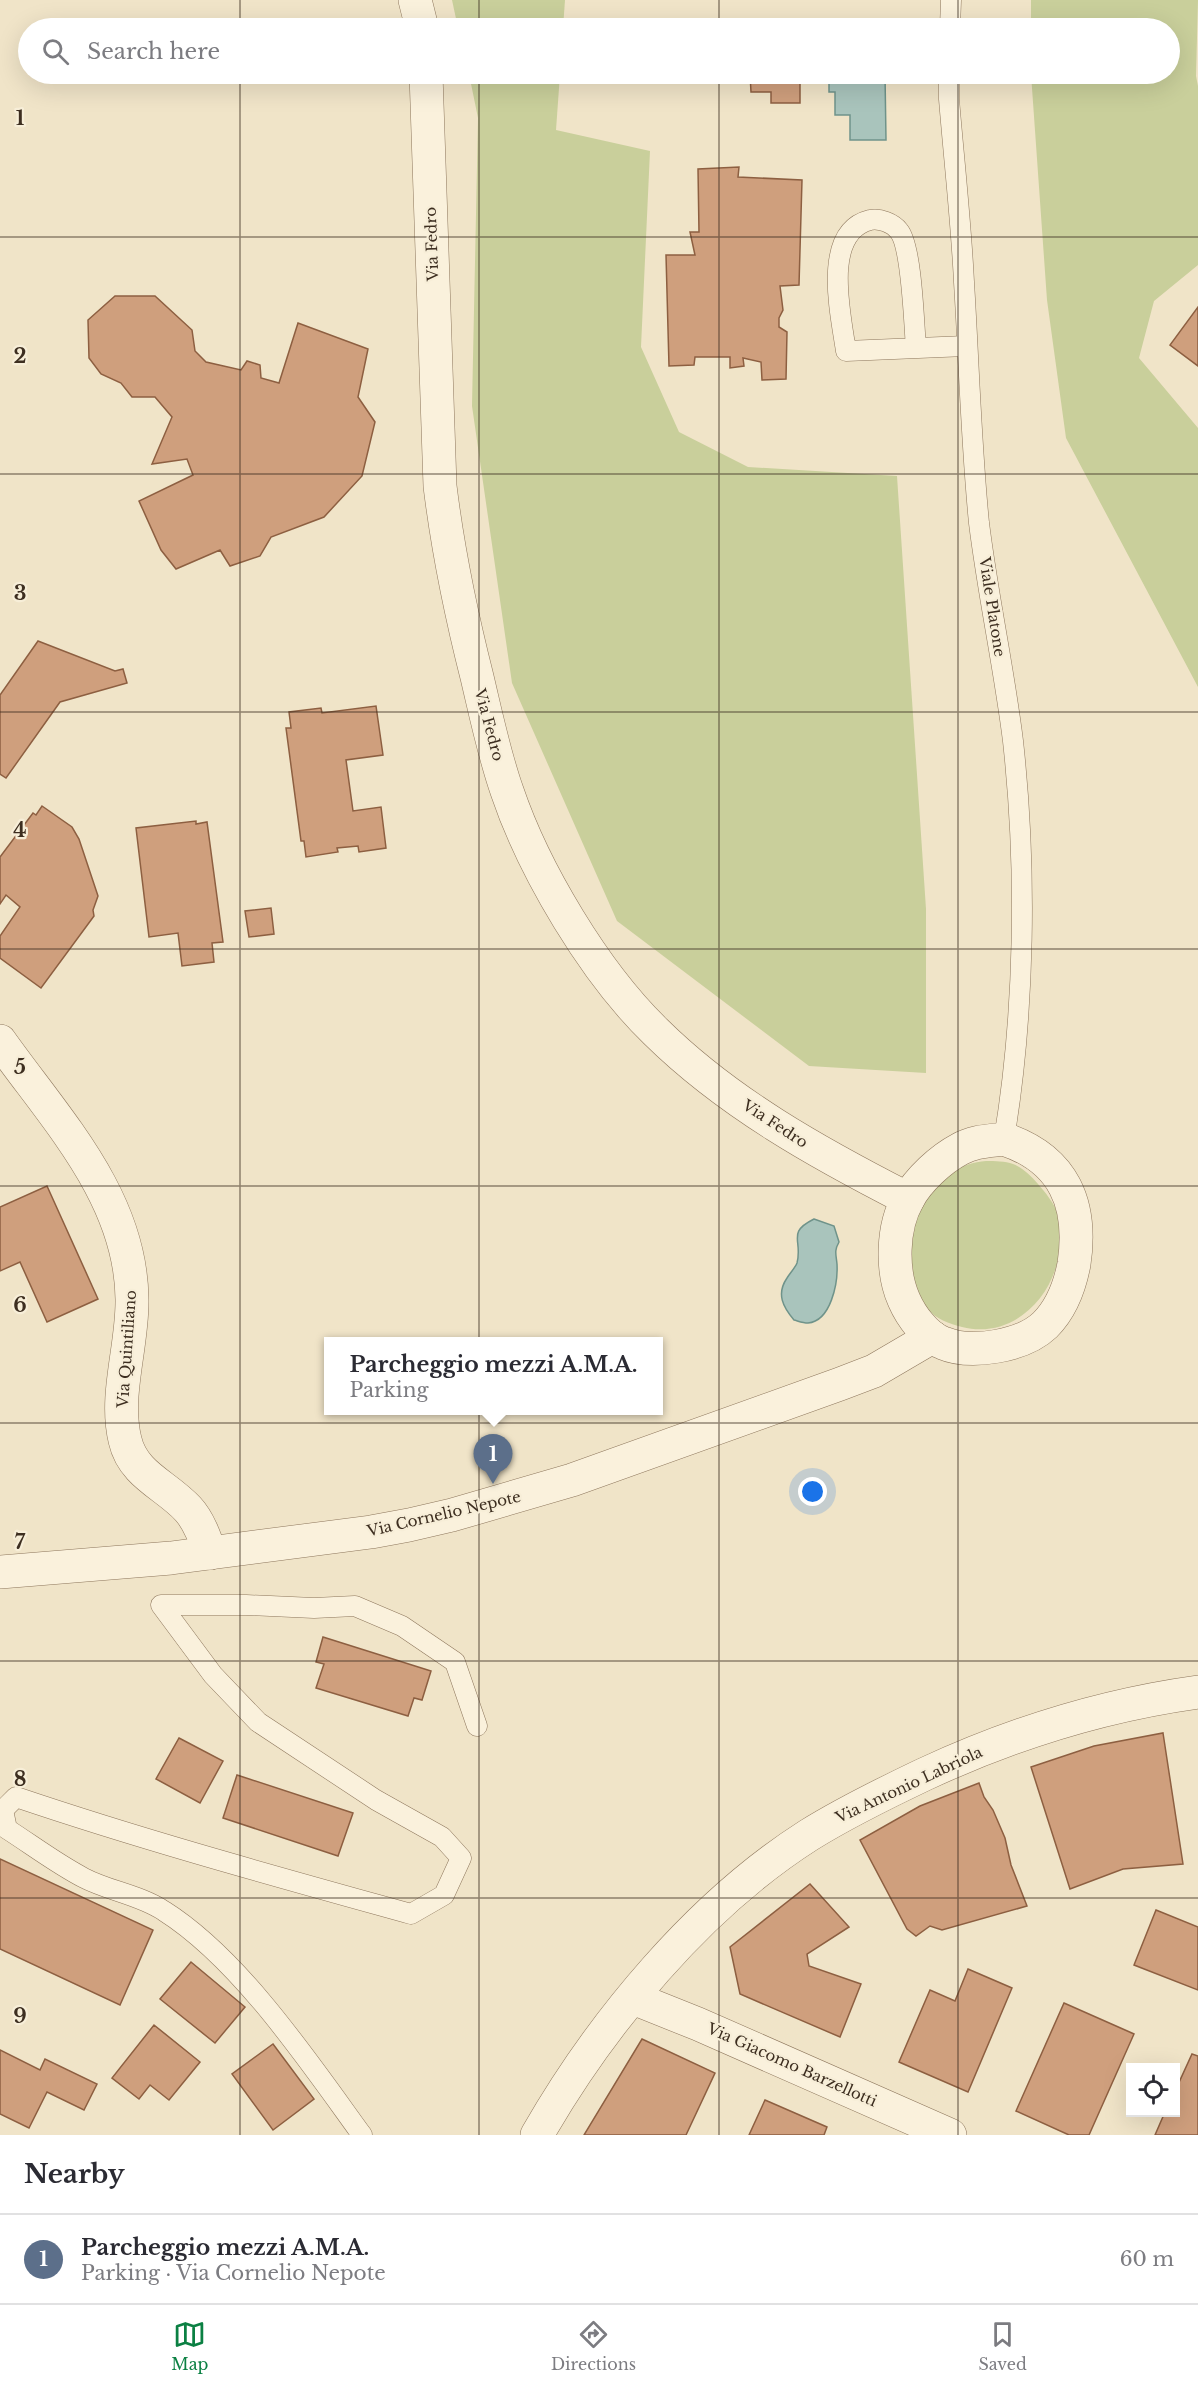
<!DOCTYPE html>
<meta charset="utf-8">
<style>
:root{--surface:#fff;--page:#f2f2f3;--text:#2b2b33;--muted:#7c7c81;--line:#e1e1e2;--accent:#0b8043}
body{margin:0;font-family:"Libre Baskerville",serif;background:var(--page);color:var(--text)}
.controls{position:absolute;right:18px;bottom:18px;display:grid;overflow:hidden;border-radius:0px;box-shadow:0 6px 24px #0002}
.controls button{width:54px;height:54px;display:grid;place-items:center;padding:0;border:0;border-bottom:2px solid var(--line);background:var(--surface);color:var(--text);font:30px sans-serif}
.you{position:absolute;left:813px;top:1492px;width:21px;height:21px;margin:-15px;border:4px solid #fff;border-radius:50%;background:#1a73e8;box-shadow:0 0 0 9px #1a73e833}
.badge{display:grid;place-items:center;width:39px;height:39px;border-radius:50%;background:var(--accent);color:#fff;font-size:20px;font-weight:700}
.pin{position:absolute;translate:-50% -50px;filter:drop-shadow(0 2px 3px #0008)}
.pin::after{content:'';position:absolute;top:32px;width:21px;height:18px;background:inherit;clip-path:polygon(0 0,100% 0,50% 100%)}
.popup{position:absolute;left:324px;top:1337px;width:339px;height:78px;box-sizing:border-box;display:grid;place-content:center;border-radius:0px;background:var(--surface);filter:drop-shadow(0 2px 4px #0005);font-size:20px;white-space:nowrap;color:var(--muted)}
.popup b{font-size:22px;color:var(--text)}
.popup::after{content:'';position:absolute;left:50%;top:100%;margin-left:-12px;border:12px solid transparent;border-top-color:var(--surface)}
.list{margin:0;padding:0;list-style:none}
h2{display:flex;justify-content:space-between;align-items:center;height:78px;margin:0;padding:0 24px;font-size:26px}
h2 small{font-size:20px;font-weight:400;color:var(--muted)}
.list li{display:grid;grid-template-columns:39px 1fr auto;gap:18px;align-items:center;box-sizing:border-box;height:90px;padding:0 24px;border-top:2px solid var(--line)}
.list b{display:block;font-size:22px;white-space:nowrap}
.list p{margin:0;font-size:20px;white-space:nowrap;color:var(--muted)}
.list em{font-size:20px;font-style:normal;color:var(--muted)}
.icon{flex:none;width:33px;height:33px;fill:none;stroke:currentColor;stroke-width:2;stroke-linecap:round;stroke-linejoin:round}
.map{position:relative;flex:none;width:1198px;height:2135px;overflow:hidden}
.search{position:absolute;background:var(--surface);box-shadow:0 6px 24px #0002;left:18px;right:18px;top:18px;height:66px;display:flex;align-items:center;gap:15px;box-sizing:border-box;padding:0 21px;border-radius:33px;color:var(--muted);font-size:22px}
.sheet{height:168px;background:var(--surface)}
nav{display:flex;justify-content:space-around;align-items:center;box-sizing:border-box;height:84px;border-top:2px solid var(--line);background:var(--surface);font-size:16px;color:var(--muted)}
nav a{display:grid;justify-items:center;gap:3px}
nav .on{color:var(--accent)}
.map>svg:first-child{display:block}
.green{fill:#c9cf9b}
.water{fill:#a9c4bc;stroke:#6f938a;stroke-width:1.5}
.building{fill:#cf9f7d;stroke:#8d5f41;stroke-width:1.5}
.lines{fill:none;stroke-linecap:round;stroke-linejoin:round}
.lane-casing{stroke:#8d765c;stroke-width:21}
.street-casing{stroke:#8d765c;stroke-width:34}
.lane{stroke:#faf1dc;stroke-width:20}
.street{stroke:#faf1dc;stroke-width:33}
.grid{fill:none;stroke:#3d2e20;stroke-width:1.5;stroke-opacity:0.55}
.labels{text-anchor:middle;stroke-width:4.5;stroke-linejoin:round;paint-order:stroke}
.street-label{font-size:15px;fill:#3d2e20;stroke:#f7eed8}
.grid-label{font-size:20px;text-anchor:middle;font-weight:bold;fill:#3d2e20;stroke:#f7eed8;stroke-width:4.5;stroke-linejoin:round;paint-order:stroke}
</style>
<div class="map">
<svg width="1198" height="2135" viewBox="0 0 1198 2135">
<rect width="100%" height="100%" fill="#f0e4c8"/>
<g class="green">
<path d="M452,0H565L563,28H458Z"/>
<path d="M1031,0H1198L1196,76L1198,86V265L1154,301L1139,358L1198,428V687L1066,438L1047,300L1031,74H1170V28H1031Z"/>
<path d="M469,74H560L556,130L650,151L641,347L679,432L748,467L897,476L926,909V1073L809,1066L617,921L512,683L472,406L478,118Z"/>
<path d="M986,1161C995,1161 1005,1161 1013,1164C1023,1168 1031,1176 1038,1184C1045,1192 1054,1203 1058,1214C1060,1221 1060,1230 1060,1237C1062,1289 1017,1341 962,1327C950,1324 935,1319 927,1308C906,1280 907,1245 919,1213C921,1208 922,1201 926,1197C941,1176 961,1163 986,1161Z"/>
</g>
<g class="water">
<path d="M829,74H885L886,140H850V115H835V92H829Z"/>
<path d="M814,1219L834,1226L839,1242C834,1251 836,1254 837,1264C838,1283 831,1321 808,1323C803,1323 798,1321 794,1320C783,1307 776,1294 787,1278C790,1273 795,1268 797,1263C803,1240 786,1233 814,1219Z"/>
</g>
<g class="building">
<path d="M750,22H767L768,28H750Z"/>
<path d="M750,74H800V103H771V92H751Z"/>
<path d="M739,167L738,177L802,180L799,285L780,286L783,310L779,318V327L787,332L786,379L762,380L761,362L743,358L744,366L730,368V357H695L694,365L669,366L666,255H695L690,232H699L698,169Z"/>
<path d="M115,296H155L192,330L195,351L206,362L241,370L247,361L260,365L261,378L279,383L298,323L368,349L358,397L375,422L362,476L324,517L271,537L260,556L230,566L220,550L176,569L161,550L139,501L193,475L187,459L152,464L172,417L155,397H132L121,383L101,374L89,358L88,320Z"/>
<path d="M1198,307V366L1170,345Z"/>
<path d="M38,641L115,671L123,669L127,683L60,702L6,778L0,774V695Z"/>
<path d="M376,706L383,755L346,760L353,811L381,807L386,848L359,852L358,846L337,848L338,852L306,857L304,841H301L286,728H291L289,712L321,708L322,713Z"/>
<path d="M42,806L72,827L79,839L98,896L93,910L94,916L41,988L0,958V936L20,907L6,895L0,904V857L33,813L36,815Z"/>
<path d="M196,821V824L207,822L223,942L212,943L214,962L182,966L178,933L149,937L136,828Z"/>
<path d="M271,908L274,934L249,937L245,911Z"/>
<path d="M47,1186L98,1299L47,1322L20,1262L0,1271V1207Z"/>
<path d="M323,1637L431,1671L422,1700L414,1698L408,1716L316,1688L324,1664L316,1662Z"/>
<path d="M1163,1733L1183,1864L1123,1869L1070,1889L1031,1767L1094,1746Z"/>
<path d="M179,1738L223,1761L200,1803L156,1779Z"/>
<path d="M237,1775L353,1813L338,1856L223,1818Z"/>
<path d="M979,1783L984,1797L993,1810L1005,1838L1011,1865L1027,1906L942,1930L930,1926L916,1936L907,1929L860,1840L920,1806Z"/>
<path d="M0,1859L153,1930L120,2005L0,1949Z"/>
<path d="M810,1884L849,1927L807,1954L809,1966L861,1984L840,2037L740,1994L730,1947Z"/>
<path d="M1156,1910L1198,1927V1990L1134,1965Z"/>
<path d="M191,1962L245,2007L215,2043L160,1999Z"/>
<path d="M968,1969L1012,1988L968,2092L899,2062L930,1990L955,2001Z"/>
<path d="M1064,2003L1134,2034L1089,2135H1069L1016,2111Z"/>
<path d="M154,2025L200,2062L169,2100L150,2085L139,2099L112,2078Z"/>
<path d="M642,2039L715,2073L686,2135H584Z"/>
<path d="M273,2044L314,2099L273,2130L232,2074Z"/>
<path d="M0,2050L40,2070L45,2059L97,2084L84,2110L47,2092L29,2128L0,2114Z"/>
<path d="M1192,2054L1198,2056V2135H1155L1165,2112H1176V2089Z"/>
<path d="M765,2100L827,2127L824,2135H749Z"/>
</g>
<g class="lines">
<g class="lane-casing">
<g id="lane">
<path d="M950,28L951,0"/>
<path d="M949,74V99C954,160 961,221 964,282C969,362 971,443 979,523C988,596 1004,668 1013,741C1027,868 1025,1013 1004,1139"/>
<path d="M916,348C914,325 912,247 899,231C893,223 880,218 870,220C821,232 841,316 846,351L966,346"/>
<path d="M362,2135C309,2062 240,1959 164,1911C140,1895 109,1891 84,1878C57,1864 32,1845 7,1829L3,1810L16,1797C146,1841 278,1877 411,1914L444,1895L461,1858L442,1837L376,1800L258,1722L213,1675L161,1605H246L314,1608L355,1606L402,1626L455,1662L477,1726"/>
</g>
</g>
<g class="street-casing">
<g id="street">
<path d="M415,0L422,28"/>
<path d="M426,74L440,486C448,551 461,614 477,677C486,715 494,754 507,791C534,871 595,973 656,1032C728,1103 818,1153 908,1199"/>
<path d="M0,1041C56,1120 131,1197 132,1299C133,1345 114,1395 125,1440C133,1475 166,1485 188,1509C199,1521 205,1538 210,1553"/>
<path d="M1004,1139C1064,1159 1083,1204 1074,1264C1070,1285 1061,1309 1045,1325C1023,1346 971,1355 943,1343C926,1337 911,1316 904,1300C891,1271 892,1227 908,1199C918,1180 941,1159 960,1149C974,1141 989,1141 1004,1139Z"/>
<path d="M0,1572L171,1558L371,1532L409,1525L452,1515L572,1480L840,1384L874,1371L932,1337"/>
<path d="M633,1998L698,2024L950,2135"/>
<path d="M537,2135C601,2023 699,1905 809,1835C846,1812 885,1793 925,1774C1011,1734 1104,1705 1198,1692"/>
</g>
</g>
<use href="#lane" class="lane"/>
<use href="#street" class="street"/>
</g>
<path class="grid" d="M240,0V28M479,0V28M719,0V28M958,0V28M240,74V2135M479,74V2135M719,74V2135M958,74V2135M0,237H1198M0,474H1198M0,712H1198M0,949H1198M0,1186H1198M0,1423H1198M0,1661H1198M0,1898H1198"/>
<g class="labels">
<g class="street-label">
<text transform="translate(432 244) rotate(-92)" y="5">Via Fedro</text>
<text transform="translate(992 607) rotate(81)" y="5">Viale Platone</text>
<text transform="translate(489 725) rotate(75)" y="5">Via Fedro</text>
<text transform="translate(775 1124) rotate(33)" y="5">Via Fedro</text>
<text transform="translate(127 1349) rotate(-86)" y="5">Via Quintiliano</text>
<text transform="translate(444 1514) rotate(-13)" y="5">Via Cornelio Nepote</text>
<text transform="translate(909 1785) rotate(-25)" y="5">Via Antonio Labriola</text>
<text transform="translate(792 2065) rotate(24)" y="5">Via Giacomo Barzellotti</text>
</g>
</g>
<g class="grid-label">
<text x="20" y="125">1</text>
<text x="20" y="363">2</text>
<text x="20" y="600">3</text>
<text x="20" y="837">4</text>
<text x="20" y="1074">5</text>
<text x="20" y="1312">6</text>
<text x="20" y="1549">7</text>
<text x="20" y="1786">8</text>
<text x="20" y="2023">9</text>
</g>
</svg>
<div class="controls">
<button><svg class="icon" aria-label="locate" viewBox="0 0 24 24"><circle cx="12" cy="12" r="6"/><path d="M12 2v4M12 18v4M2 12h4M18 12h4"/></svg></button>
</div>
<div class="you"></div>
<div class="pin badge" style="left:493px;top:1484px;background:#5c6f8a">1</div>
<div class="popup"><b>Parcheggio mezzi A.M.A.</b>Parking</div>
<div class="search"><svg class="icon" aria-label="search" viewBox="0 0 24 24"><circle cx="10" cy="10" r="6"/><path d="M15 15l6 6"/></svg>Search here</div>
</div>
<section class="sheet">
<h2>Nearby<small></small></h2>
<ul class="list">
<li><span class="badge" style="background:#5c6f8a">1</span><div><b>Parcheggio mezzi A.M.A.</b><p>Parking · Via Cornelio Nepote</p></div><em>60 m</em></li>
</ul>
</section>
<nav>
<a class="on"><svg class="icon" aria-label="map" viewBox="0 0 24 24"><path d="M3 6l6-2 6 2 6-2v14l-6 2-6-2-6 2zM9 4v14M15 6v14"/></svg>Map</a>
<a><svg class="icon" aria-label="directions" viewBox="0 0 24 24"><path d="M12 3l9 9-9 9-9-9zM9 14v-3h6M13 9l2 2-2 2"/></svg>Directions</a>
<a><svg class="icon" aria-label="saved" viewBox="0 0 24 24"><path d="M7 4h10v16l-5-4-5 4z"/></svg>Saved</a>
</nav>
